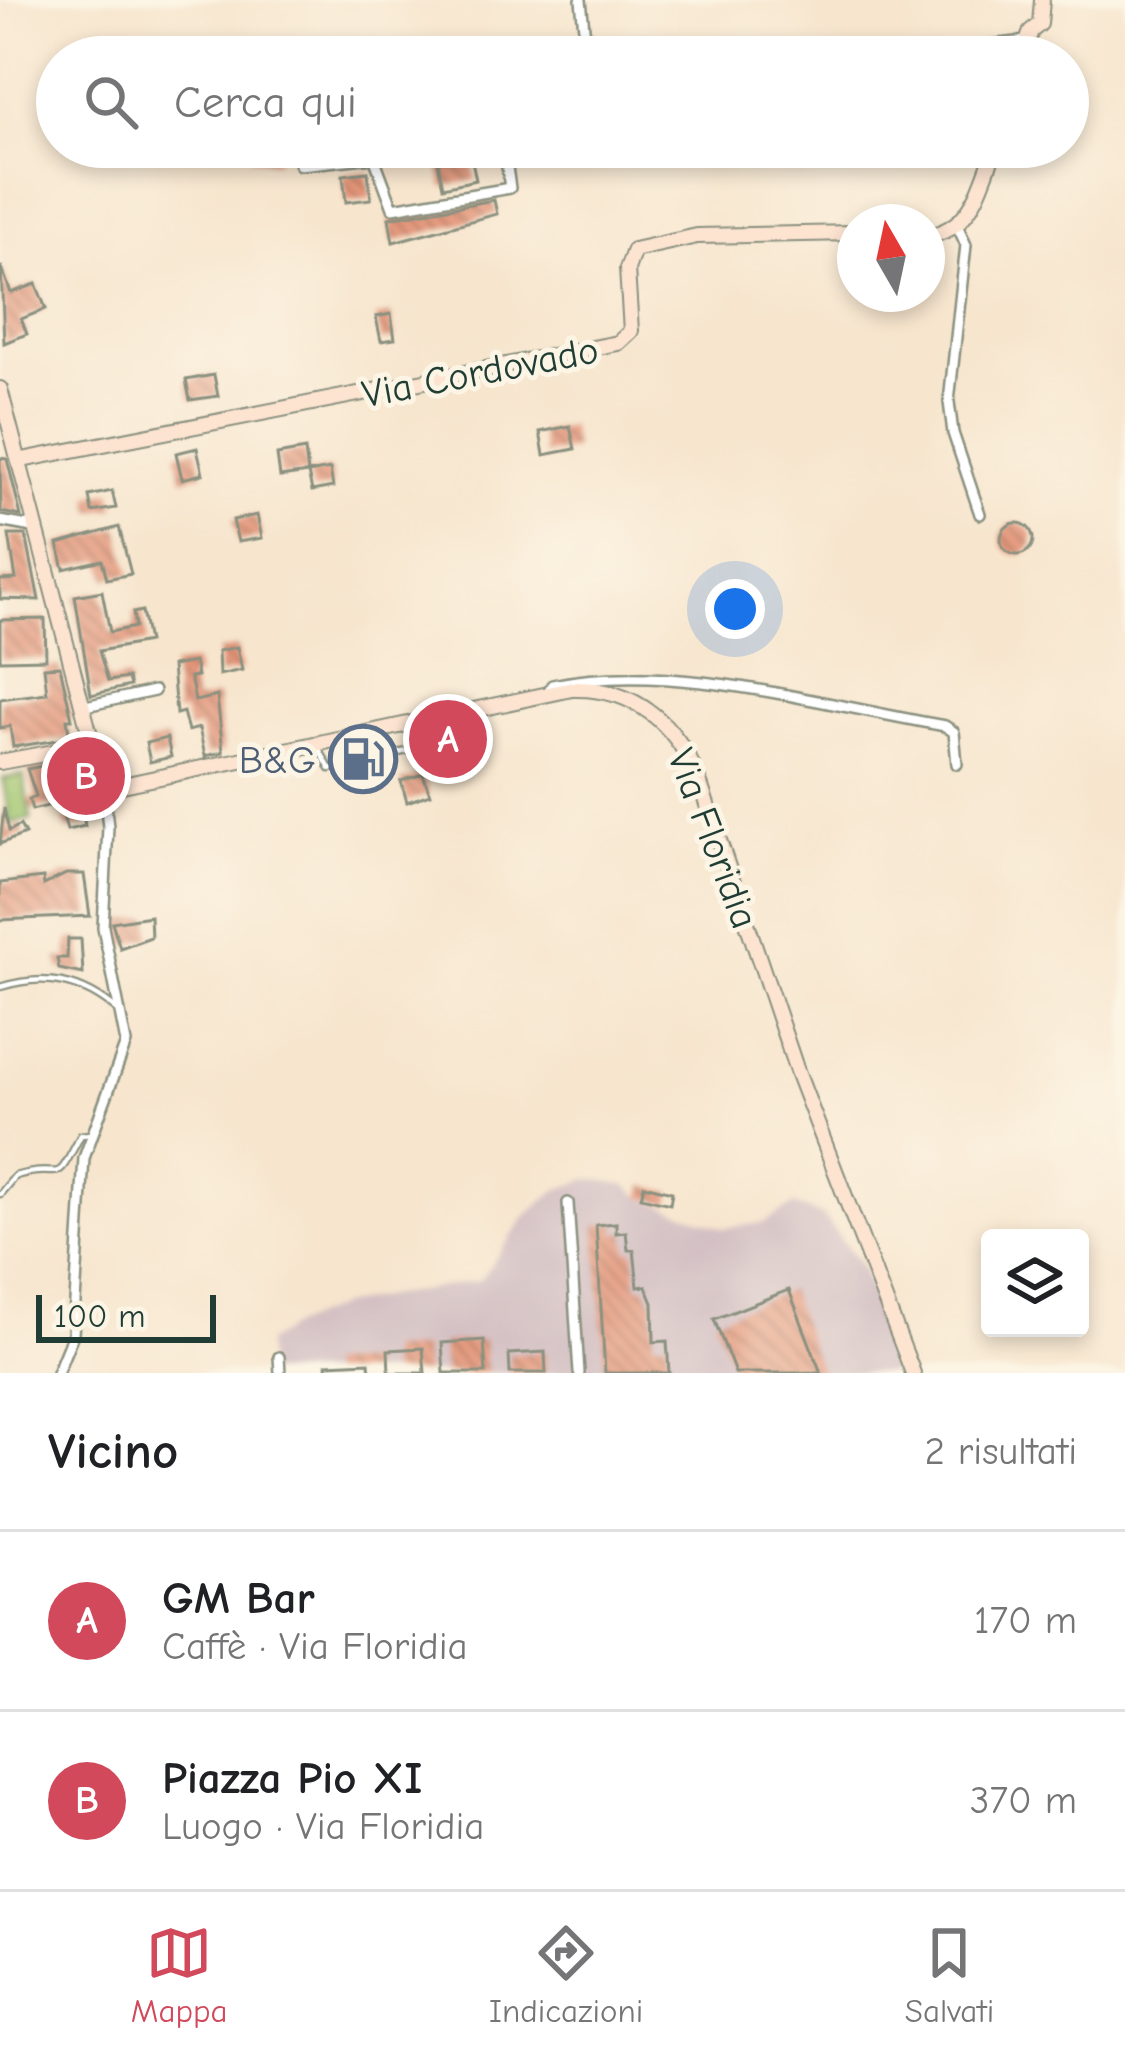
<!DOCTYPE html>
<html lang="it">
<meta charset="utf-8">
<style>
:root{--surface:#fff;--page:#f2f2f2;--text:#202124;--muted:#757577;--line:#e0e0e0;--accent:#d1495b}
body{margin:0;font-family:"Comic Neue",sans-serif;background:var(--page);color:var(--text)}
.controls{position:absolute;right:36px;bottom:36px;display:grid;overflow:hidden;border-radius:12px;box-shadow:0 6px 18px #0003}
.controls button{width:108px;height:108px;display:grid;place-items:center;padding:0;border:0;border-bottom:3px solid var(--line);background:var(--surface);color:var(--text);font:60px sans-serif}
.compass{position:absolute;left:837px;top:204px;width:108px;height:108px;border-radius:50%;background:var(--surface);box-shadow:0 6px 18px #0003;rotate:351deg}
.scale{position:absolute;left:36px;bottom:30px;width:180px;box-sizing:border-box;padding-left:12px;border:6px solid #1f3d34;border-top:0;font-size:33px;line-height:42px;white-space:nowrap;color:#1f3d34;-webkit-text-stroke:9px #fcf5e5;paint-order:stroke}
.you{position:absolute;left:735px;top:609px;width:42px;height:42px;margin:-30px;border:9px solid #fff;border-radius:50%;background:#1a73e8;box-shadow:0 0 0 18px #1a73e833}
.badge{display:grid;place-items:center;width:78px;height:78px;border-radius:50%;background:var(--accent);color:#fff;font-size:39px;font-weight:700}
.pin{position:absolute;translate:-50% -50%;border:6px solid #fff;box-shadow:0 3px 12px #0006}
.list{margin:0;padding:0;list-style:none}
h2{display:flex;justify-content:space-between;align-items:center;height:156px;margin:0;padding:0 48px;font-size:51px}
h2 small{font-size:39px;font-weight:400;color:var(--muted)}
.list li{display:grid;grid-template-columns:78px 1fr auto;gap:36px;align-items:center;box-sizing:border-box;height:180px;padding:0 48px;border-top:3px solid var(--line)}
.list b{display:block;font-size:45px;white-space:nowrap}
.list p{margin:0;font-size:39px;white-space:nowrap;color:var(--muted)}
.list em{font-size:39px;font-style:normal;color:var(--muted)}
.icon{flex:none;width:66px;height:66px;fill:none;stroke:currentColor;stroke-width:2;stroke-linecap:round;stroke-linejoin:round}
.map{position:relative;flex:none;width:1125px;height:1373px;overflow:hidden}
.search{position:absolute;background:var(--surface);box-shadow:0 6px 18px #0003;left:36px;right:36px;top:36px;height:132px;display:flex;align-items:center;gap:30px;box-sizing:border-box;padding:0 42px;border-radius:66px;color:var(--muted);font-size:45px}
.sheet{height:516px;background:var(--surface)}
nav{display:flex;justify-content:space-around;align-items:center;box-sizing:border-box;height:168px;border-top:3px solid var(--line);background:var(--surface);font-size:33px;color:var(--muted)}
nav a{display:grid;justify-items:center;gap:6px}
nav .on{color:var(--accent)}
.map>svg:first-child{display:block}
.industrial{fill:#d2bec2}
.grass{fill:#a3c670;stroke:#618252;stroke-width:3}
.building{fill:url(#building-back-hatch)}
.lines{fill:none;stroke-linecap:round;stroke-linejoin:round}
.lane-casing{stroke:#8b9180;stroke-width:9}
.street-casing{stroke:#8b9180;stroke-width:14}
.secondary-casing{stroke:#8b9180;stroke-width:18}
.lane{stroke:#fff;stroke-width:4.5}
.street{stroke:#fff;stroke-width:9}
.secondary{stroke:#fde4d1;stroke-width:14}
.labels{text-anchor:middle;stroke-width:10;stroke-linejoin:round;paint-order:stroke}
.street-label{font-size:39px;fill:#1f3d34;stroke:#fcf5e5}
.service-label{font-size:39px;fill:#4e5e75;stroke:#fcf5e5;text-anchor:end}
</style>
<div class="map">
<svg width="1125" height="1373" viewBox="0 0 1125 1373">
<defs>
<pattern id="building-back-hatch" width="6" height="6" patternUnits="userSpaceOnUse" patternTransform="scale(3)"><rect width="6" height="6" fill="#e39478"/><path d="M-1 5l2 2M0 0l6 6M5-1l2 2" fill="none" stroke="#b77a63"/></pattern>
</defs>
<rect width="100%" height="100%" fill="#fcf5e5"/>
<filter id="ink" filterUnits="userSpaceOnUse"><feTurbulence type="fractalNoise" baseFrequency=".00833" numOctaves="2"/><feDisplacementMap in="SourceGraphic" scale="24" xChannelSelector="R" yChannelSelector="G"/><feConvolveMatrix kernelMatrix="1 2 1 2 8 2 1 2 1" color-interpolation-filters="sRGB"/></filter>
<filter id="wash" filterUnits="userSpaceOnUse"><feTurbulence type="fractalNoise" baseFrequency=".004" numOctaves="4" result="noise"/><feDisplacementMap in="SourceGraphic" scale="48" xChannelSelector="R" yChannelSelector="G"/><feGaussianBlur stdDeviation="2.7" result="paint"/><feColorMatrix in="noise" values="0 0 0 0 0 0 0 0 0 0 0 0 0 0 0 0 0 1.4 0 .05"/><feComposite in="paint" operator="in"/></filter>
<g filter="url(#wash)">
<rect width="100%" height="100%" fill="#f7e5cd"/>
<path class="industrial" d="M588,1179L625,1184L641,1197L723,1228L763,1223L794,1205L823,1216L860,1264L905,1373H267L266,1343L294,1325L341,1305L480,1280L526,1216L557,1190Z"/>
<path class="grass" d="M23,775L31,819L10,823L3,779Z"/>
<g id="blocks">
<g class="building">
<path d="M253,147H279L277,162L251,158Z"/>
<path d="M471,156L476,180L443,187L438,162Z"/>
<path d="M368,172L371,199L346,202L343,175Z"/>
<path d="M494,200L497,214L393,242L389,218Z"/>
<path d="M1,266L11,293L36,284L46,309L21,319L27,334L4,343Z"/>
<path d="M391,314L395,339L381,341L376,317Z"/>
<path d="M214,375L218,396L190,400L186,380Z"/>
<path d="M570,426L575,449L544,455L540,432Z"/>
<path d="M197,448L203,474L182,479L176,453Z"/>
<path d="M305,450L308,473L280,477L277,455Z"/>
<path d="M0,458L7,459L21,516L1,512Z"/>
<path d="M330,469L333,487L312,491L308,473Z"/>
<path d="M112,491L116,508L92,512L89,496Z"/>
<path d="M257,515L262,538L238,542L233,520Z"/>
<circle cx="1017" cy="539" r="16"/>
<path d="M119,527L131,574L107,579L102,560L64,569L58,544Z"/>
<path d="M9,535H26L39,600L0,599V580L16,579Z"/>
<path d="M102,591L110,632L135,627L133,613L142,611L148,642L99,651L108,681L128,678L130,686L91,695L75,596Z"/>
<path d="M45,619L46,659L0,660V620Z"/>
<path d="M237,647L242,670L219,675L218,651Z"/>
<path d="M194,662L197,676L190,677L195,701L217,696L223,752L205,756L199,728L188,731L183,712L176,714L172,666Z"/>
<path d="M60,666L72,719H67L70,738L13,747L10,726L0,728V699L47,693L44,667Z"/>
<path d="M458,730L461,742L438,748L435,736Z"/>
<path d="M167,738L171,757L150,762L146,743Z"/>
<path d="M74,760L75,773L50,778L56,804L32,810L29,799L36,796L27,769Z"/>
<path d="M423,774L430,794L407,802L401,781Z"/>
<path d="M80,795L85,826L67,830L60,806Z"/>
<path d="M4,808L9,831L20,825L25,834L0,844Z"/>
<path d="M66,874H84L90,916L0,920V883L43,878L44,885Z"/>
<path d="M150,916L151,937L120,948L112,922Z"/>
<path d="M68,939H81L83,974L59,969L57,958H67Z"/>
<path d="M644,1185L672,1192L670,1204L641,1197Z"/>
<path d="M616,1223V1233L626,1232L628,1250H634L638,1287L646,1286L653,1303L654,1342L667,1341L669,1373H605L596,1225Z"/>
<path d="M789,1290L821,1373H735L714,1319Z"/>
<path d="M484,1340L486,1373H444L442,1343Z"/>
<path d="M423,1348L425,1373H389L388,1350Z"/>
<path d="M545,1352L546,1373H510L509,1354Z"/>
<path d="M369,1362L370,1373H328L327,1364Z"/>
</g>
</g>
</g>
<g filter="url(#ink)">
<use href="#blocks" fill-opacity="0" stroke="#8b9180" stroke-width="3"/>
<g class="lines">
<g class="lane-casing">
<g id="lane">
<path d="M318,747L330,769L411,750L410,727"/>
<path d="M0,987C45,973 82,980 119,1012"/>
<path d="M0,1194L15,1176C67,1161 51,1193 81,1135L90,1134"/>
</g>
</g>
<g class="street-casing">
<g id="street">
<path d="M581,0L587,57"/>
<path d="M883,57L1026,41"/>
<path d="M300,165L374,157L393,208L510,188L504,147"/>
<path d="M958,227L966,245L949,402L953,433L980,514"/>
<path d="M0,521L38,528"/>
<path d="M547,694L552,685C674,660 822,705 945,726L954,732L957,764"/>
<path d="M81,707L154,691"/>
<path d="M568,1203L579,1373"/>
<path d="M279,1357L280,1373"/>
<path d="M57,1373L73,1334L84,1158L126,1043L103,927L108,827L104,789"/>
</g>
</g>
<g class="secondary-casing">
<g id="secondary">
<path d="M1022,57L1031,31L1040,24L1042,0"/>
<path d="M927,236C973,229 980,186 996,147"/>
<path d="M0,389L104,789L572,689C635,687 677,724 699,781L798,1074L913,1373"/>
<path d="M22,460L618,343L631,331L627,269L634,250L697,236L855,233"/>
<path d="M0,762L92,745"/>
</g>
</g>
<use href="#lane" class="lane"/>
<use href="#street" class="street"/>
<use href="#secondary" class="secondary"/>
</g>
</g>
<defs>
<g id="fuel-ring" transform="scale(3.45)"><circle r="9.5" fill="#fcf5e5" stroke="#5c6f8a" stroke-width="1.5"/><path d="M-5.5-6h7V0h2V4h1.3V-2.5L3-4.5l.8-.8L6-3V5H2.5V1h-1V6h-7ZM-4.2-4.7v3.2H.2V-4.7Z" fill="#5c6f8a"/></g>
</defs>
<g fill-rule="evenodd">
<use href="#fuel-ring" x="363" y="759"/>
</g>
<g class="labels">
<g class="street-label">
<text transform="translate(480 371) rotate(-11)" y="14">Via Cordovado</text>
<text transform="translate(714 838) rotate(69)" y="14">Via Floridia</text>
</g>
<g class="service-label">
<text x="316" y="773">B&amp;G</text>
</g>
</g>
</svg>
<div class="controls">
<button><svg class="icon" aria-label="layers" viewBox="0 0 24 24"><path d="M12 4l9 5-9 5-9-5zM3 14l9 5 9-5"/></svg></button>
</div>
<svg class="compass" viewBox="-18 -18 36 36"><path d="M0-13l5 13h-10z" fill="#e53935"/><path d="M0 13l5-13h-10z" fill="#757577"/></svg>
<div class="scale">100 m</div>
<div class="you"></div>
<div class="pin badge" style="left:448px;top:739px">A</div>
<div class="pin badge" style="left:86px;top:776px">B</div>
<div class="search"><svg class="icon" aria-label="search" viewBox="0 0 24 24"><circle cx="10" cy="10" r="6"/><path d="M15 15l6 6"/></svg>Cerca qui</div>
</div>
<section class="sheet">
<h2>Vicino<small>2 risultati</small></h2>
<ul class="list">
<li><span class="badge">A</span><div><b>GM Bar</b><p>Caffè · Via Floridia</p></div><em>170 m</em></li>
<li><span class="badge">B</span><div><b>Piazza Pio XI</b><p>Luogo · Via Floridia</p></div><em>370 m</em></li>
</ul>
</section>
<nav>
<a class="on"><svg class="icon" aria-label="map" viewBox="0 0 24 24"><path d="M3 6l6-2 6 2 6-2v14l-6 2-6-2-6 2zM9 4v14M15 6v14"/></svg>Mappa</a>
<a><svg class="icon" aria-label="directions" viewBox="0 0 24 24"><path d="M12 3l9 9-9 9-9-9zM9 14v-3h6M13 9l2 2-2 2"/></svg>Indicazioni</a>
<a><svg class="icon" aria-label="saved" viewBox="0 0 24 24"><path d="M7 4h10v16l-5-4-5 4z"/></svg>Salvati</a>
</nav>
